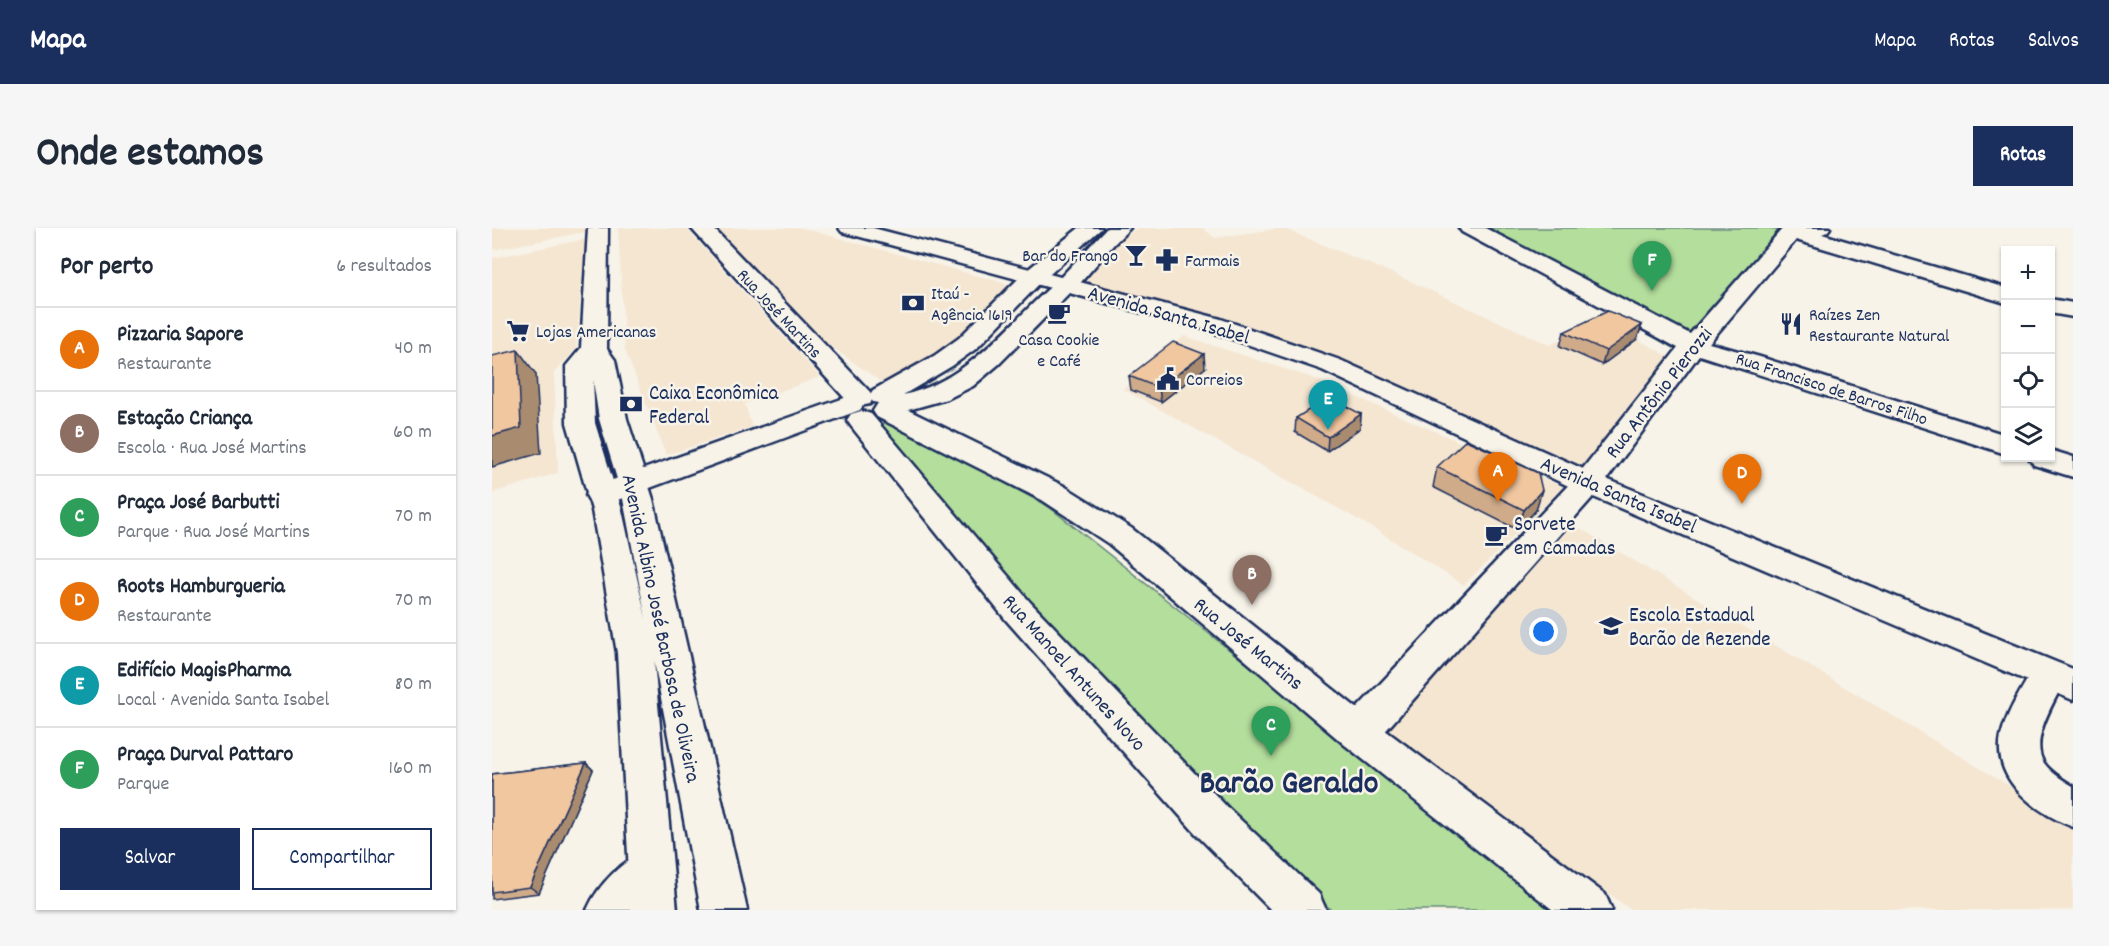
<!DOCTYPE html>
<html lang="pt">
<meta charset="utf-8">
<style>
:root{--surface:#fff;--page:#f6f6f7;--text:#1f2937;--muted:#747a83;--line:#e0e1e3;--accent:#1b2f5e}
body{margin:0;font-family:Dekko,sans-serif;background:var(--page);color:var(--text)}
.controls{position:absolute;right:18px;top:18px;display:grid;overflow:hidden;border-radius:0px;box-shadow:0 2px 4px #0004}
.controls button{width:54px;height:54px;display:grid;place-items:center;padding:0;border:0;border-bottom:2px solid var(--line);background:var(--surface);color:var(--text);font:30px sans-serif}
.you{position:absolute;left:1052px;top:404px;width:21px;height:21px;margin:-15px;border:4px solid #fff;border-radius:50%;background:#1a73e8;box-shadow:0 0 0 9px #1a73e833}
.badge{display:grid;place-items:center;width:39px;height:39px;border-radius:50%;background:var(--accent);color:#fff;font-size:20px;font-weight:700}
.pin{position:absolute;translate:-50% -50px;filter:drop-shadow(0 2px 3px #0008)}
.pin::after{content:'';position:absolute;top:32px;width:21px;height:18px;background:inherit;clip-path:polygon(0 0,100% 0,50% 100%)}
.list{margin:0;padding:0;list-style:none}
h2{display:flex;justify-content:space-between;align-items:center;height:78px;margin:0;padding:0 24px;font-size:26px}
h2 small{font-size:20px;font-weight:400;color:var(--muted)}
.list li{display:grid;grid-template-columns:39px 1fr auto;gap:18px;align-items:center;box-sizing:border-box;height:84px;padding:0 24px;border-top:2px solid var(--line)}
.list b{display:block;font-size:22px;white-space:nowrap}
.list p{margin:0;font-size:20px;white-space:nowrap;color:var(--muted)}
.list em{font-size:20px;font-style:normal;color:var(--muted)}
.actions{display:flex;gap:12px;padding:18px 24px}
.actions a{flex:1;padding:14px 0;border:2px solid var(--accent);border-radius:0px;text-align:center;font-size:21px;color:var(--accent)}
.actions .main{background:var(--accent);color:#fff}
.icon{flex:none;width:33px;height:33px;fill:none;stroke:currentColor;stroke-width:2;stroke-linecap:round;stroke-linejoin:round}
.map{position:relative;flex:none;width:1581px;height:682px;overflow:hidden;border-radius:0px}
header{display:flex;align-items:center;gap:36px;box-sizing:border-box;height:84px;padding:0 30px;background:var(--accent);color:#fff}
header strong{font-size:28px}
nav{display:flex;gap:33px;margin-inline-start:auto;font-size:21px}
.intro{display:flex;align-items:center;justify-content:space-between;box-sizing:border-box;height:144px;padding:0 36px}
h1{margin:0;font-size:42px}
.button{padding:15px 27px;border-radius:0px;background:var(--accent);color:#fff;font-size:21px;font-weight:700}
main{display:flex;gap:36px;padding:0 36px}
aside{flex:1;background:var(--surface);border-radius:0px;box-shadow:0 2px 4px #0004}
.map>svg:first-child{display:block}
.built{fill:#f5e6d2}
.green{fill:#b3de9c;stroke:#67867d;stroke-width:1.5}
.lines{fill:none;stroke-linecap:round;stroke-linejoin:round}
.minor-casing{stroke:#1b2f5e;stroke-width:5}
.tertiary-casing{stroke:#1b2f5e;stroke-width:5}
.secondary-casing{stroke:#1b2f5e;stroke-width:5}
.primary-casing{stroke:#1b2f5e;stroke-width:5}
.minor{fill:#f7f3e8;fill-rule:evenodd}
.tertiary{fill:#f7f3e8;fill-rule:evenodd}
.secondary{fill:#f7f3e8;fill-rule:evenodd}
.primary{fill:#f7f3e8;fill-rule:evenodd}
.wall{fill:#cfab8a;stroke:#1b2f5e;stroke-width:1.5}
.shaded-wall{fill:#a98b70;stroke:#1b2f5e;stroke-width:1.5}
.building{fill:#f1c7a0;stroke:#1b2f5e;stroke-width:1.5}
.labels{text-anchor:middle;stroke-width:5;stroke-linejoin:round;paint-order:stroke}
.far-poi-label{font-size:18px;fill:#1b2f5e;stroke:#f7f3e8;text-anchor:start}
.far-street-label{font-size:18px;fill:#1b2f5e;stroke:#f7f3e8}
.street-label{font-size:21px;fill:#1b2f5e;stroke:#f7f3e8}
.poi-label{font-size:21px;fill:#1b2f5e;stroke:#f7f3e8;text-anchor:start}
.near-district-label{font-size:33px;font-weight:bold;fill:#1b2f5e;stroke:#f7f3e8}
</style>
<header>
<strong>Mapa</strong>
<nav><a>Mapa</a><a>Rotas</a><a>Salvos</a></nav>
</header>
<div class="intro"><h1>Onde estamos</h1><a class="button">Rotas</a></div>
<main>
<aside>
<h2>Por perto<small>6 resultados</small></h2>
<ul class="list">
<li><span class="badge" style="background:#e8710a">A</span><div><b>Pizzaria Sapore</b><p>Restaurante</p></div><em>40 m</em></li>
<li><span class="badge" style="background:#8d6e63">B</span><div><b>Estação Criança</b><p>Escola · Rua José Martins</p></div><em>60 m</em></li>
<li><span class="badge" style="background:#2e9e5b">C</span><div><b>Praça José Barbutti</b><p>Parque · Rua José Martins</p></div><em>70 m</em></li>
<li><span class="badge" style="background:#e8710a">D</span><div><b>Roots Hamburgueria</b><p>Restaurante</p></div><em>70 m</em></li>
<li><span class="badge" style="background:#0f9aa8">E</span><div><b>Edifício MagisPharma</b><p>Local · Avenida Santa Isabel</p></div><em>80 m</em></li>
<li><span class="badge" style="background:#2e9e5b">F</span><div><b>Praça Durval Pattaro</b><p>Parque</p></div><em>160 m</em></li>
</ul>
<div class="actions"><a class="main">Salvar</a><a>Compartilhar</a></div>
</aside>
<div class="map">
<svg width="1581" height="682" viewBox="0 0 1581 682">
<rect width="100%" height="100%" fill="#f7f3e8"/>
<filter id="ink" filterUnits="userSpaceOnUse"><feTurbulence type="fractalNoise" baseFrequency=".0167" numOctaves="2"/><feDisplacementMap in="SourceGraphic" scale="12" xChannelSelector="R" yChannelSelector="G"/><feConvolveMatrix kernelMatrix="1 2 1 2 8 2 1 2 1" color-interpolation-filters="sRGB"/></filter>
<g filter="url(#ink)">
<g class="built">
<path d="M0,0H99V3L0,22Z"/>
<path d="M126,0H194L328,149L253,176L260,199L174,227L133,122Z"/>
<path d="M212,0H310L523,58L468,112L392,156L326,109Z"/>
<path d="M645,0H711L723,10L790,0L902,46L1058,117L1110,91L1177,129L1090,244L855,137L582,56L616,20Z"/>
<path d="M94,11L84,121L62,145L66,245L0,265V30Z"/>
<path d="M692,108L821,150L1071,259L972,357L876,297L631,161Z"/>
<path d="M1081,296L1581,596V682H1139L895,501Z"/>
</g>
<g class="green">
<path d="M972,0H1279L1288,4L1186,123Z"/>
<path d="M397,192L557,279L1066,682H839L534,373L382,199Z"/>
</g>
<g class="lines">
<g class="minor-casing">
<g id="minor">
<path d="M199,0H221L378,164L381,170L378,176L368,178L358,176Z"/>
<path d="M587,0H610L550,53L542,55L534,53L531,48L534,43Z"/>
<path d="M615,0H638L622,16L583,61L575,63L567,61L564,56L567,51Z"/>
<path d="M967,0H993L1198,106L1291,0H1338L1335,4L1330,6L1514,60V75L1304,12L1217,115L1268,129L1514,207V226L1207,127L1107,262L881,517L867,522L853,517L848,505L853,493L1085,248L1186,120L970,4Z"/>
<path d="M1558,71L1581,75V89L1558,85Z"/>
<path d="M1558,222L1581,229V249L1542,237L1537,230H1558Z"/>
<path d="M1557,433L1570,437L1575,448C1565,469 1536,512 1552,535C1559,545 1571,552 1581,558V599C1545,585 1500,553 1509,508C1515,483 1531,459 1544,437Z"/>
</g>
</g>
<g class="tertiary-casing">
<g id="tertiary">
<path d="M542,41L550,43L553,48L550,53L485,120L460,138L411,167C477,153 518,94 567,51L575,49L583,51L586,56L507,136L481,158L455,171L416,182L572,258L639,300L881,493L1113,666L1120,682H1061L853,517L617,316L550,272L385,189L381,183L386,175L381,174L377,168L381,162L442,128L467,110L534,43Z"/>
<path d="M358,168L368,170L372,176L368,182L120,274L109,277L98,274L94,267L98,260Z"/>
<path d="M369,183L379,186L538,374L736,580L827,666L834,682H779L706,608L514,392L359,198L355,192L359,186Z"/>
</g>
</g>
<g class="secondary-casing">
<g id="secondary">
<path d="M347,0H381L729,91L848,132L1107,248L1581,441V472L1085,262L830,142L711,101L350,4Z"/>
<path d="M158,621L173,627L180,642L173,657L149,682H95C106,656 132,631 158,621Z"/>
</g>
</g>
<g class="primary-casing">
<path id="primary" d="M96,0H116L115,121L123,132L135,191L161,271L255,682H209L162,433L185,682H139L125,425L100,282L75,195L74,138L89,120ZM101,152L107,191L131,271L154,391L130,282L103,195Z"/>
</g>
<use href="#minor" class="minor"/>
<use href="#tertiary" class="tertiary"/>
<use href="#secondary" class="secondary"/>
<use href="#primary" class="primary"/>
</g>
<g class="wall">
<path d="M1150,97L1145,111L1110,137L1068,118L1072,104Z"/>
<path d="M713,140L669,174L639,162L637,148Z"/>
<path d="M869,186L868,200L835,223L803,204L804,190Z"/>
<path d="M945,239L1044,282L1026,302L941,259Z"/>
<path d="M94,535L101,542L47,665L0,671V546Z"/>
</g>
<g class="shaded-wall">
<path d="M1150,97L1145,111L1110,137L1114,123Z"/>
<path d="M26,122L44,146L49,225L0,239V208Z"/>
<path d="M712,126L713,140L669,174L667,160Z"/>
<path d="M869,186L868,200L835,223L836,209Z"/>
<path d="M1050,262L1044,282L1026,302L1032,282Z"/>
<path d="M94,535L101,542L47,665L38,659Z"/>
</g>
<g class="building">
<path d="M1116,83L1150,97L1114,123L1072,104Z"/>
<path d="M681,114L712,126L667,160L637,148Z"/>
<path d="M26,122L29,200L0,208V128Z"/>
<path d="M837,169L869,186L836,209L804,190Z"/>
<path d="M974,212L1046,245L1050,262L1032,282L945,239Z"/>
<path d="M94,535L38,659L0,664V546Z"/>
</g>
</g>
<defs>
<g id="bar-bare" transform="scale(1.8)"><path d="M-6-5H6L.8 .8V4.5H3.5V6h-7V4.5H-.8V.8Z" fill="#1b2f5e" stroke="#f7f3e8" stroke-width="2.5" paint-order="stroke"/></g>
<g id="pharmacy-bare" transform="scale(1.8)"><path d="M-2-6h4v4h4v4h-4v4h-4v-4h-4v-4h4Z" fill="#1b2f5e" stroke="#f7f3e8" stroke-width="2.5" paint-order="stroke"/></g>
<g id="bank-bare" transform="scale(1.8)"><path d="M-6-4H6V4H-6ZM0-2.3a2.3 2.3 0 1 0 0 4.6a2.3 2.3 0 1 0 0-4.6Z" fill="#1b2f5e" stroke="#f7f3e8" stroke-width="2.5" paint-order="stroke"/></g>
<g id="cafe-bare" transform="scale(1.8)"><path d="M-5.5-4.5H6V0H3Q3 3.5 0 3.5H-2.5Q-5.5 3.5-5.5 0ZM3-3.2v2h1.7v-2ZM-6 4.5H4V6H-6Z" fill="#1b2f5e" stroke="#f7f3e8" stroke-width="2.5" paint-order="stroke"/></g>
<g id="restaurant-bare" transform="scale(1.8)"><path d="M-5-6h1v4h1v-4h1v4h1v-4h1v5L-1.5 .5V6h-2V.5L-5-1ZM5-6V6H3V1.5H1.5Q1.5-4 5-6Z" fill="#1b2f5e" stroke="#f7f3e8" stroke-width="2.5" paint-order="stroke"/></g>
<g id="supermarket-bare" transform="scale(1.8)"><path d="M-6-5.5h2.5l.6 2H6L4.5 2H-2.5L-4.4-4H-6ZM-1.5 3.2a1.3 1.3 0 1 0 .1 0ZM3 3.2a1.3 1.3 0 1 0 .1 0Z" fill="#1b2f5e" stroke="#f7f3e8" stroke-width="2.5" paint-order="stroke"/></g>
<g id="civic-bare" transform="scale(1.8)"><path d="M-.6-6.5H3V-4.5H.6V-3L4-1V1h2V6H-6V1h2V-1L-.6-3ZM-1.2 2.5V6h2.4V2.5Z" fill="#1b2f5e" stroke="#f7f3e8" stroke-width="2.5" paint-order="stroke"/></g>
<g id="school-bare" transform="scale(1.8)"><path d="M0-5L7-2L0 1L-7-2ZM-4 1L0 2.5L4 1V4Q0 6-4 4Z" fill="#1b2f5e" stroke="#f7f3e8" stroke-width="2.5" paint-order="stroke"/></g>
</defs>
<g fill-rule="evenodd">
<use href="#bar-bare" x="644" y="27"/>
<use href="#pharmacy-bare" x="675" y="32"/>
<use href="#bank-bare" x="421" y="75"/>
<use href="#cafe-bare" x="567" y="85"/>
<use href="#restaurant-bare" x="1299" y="96"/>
<use href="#supermarket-bare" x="26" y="103"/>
<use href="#civic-bare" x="676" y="151"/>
<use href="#bank-bare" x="139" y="176"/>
<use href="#cafe-bare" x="1004" y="307"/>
<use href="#school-bare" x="1119" y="398"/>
</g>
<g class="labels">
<g class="far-poi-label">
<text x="626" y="33" text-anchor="end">Bar do Frango</text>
<text x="693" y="38">Farmais</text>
<text x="439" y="71">Itaú -<tspan x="439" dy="21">Agência 1619</tspan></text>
<text x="1317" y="92">Raízes Zen<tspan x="1317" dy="21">Restaurante Natural</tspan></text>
<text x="44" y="109">Lojas Americanas</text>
<text x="567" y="117" text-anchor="middle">Casa Cookie<tspan x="567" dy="21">e Café</tspan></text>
<text x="694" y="157">Correios</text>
</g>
<g class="far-street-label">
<text transform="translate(288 85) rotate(47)" y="6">Rua José Martins</text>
<text transform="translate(1340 160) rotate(18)" y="6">Rua Francisco de Barros Filho</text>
</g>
<g class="street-label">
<text transform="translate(677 86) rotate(16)" y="7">Avenida Santa Isabel</text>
<text transform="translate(1166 164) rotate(-52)" y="7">Rua Antônio Pierozzi</text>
<text transform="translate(1127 266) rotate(23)" y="7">Avenida Santa Isabel</text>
<text transform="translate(170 400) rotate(78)" y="7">Avenida Albino José Barbosa de Oliveira</text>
<text transform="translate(757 415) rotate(39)" y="7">Rua José Martins</text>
<text transform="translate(583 444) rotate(48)" y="7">Rua Manoel Antunes Novo</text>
</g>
<g class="poi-label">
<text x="157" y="171">Caixa Econômica<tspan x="157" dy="24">Federal</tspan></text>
<text x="1022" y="302">Sorvete<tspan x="1022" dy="24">em Camadas</tspan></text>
<text x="1137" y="393">Escola Estadual<tspan x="1137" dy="24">Barão de Rezende</tspan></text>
</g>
<g class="near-district-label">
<text x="797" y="564">Barão Geraldo</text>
</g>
</g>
</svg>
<div class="controls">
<button>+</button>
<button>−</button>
<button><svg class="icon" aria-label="locate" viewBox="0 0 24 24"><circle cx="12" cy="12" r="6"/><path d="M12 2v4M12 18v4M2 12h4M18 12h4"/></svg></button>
<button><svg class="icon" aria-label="layers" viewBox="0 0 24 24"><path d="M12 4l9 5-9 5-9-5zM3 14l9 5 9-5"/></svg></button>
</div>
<div class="you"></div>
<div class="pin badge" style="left:1006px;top:274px;background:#e8710a">A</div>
<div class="pin badge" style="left:760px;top:377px;background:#8d6e63">B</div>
<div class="pin badge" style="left:779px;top:528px;background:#2e9e5b">C</div>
<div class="pin badge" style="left:1250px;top:276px;background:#e8710a">D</div>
<div class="pin badge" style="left:836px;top:202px;background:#0f9aa8">E</div>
<div class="pin badge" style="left:1160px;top:63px;background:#2e9e5b">F</div>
</div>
</main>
